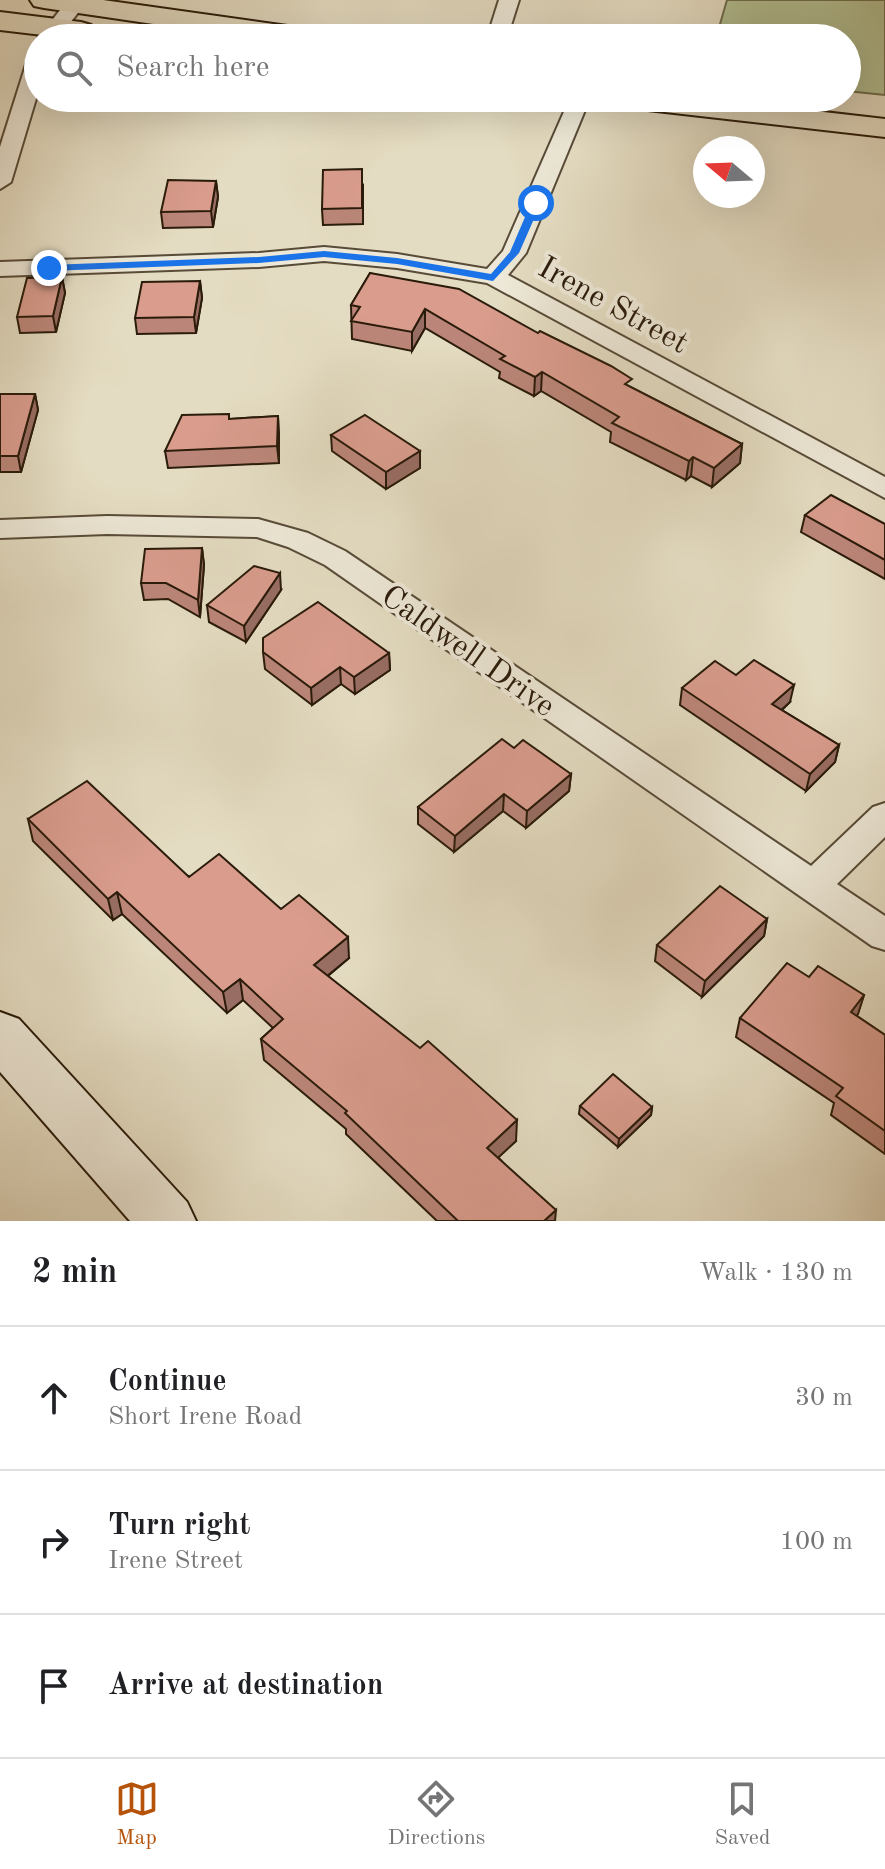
<!DOCTYPE html>
<meta charset="utf-8">
<style>
:root{--surface:#fff;--page:#f2f2f2;--text:#202124;--muted:#757577;--line:#e0e0e0;--accent:#b45309}
body{margin:0;font-family:"Old Standard TT",serif;background:var(--page);color:var(--text)}
.compass{position:absolute;left:693px;top:136px;width:72px;height:72px;border-radius:50%;background:var(--surface);box-shadow:0 8px 32px #0002;rotate:289deg}
.stop{position:absolute;width:24px;height:24px;margin:-18px;border:6px solid #1a73e8;border-radius:50%;background:#fff}
.stop.end{background:#1a73e8;border-color:#fff;box-shadow:0 2px 8px #0008}
.list{margin:0;padding:0;list-style:none}
h2{display:flex;justify-content:space-between;align-items:center;height:104px;margin:0;padding:0 32px;font-size:34px}
h2 small{font-size:26px;font-weight:400;color:var(--muted)}
.list li{display:grid;grid-template-columns:52px 1fr auto;gap:24px;align-items:center;box-sizing:border-box;height:144px;padding:0 32px;border-top:2px solid var(--line)}
.list b{display:block;font-size:30px;white-space:nowrap}
.list p{margin:0;font-size:26px;white-space:nowrap;color:var(--muted)}
.list em{font-size:26px;font-style:normal;color:var(--muted)}
.icon{flex:none;width:44px;height:44px;fill:none;stroke:currentColor;stroke-width:2;stroke-linecap:round;stroke-linejoin:round}
.map{position:relative;flex:none;width:885px;height:1221px;overflow:hidden}
.search{position:absolute;background:var(--surface);box-shadow:0 8px 32px #0002;left:24px;right:24px;top:24px;height:88px;display:flex;align-items:center;gap:20px;box-sizing:border-box;padding:0 28px;border-radius:44px;color:var(--muted);font-size:30px}
.sheet{height:536px;background:var(--surface)}
nav{display:flex;justify-content:space-around;align-items:center;box-sizing:border-box;height:112px;border-top:2px solid var(--line);background:var(--surface);font-size:22px;color:var(--muted)}
nav a{display:grid;justify-items:center;gap:4px}
nav .on{color:var(--accent)}
.map>svg:first-child{display:block}
.green{fill:#b3c094;stroke:#6e6e4f;stroke-width:2}
.lines{fill:none;stroke-linecap:round;stroke-linejoin:round}
.minor-casing{stroke:#584b38;stroke-width:4}
.secondary-casing{stroke:#2a1b0a;stroke-width:4}
.primary-casing{stroke:#2a1b0a;stroke-width:4}
.minor{fill:#ede8d7;fill-rule:evenodd}
.secondary{fill:#ede8d7;fill-rule:evenodd}
.primary{fill:#e4dcc2;fill-rule:evenodd}
.wall{fill:#bb8679;stroke:#2a1b0a;stroke-width:2}
.shaded-wall{fill:#986d63;stroke:#2a1b0a;stroke-width:2}
.building{fill:#d99c8d;stroke:#2a1b0a;stroke-width:2}
.route{fill:#1a73e8}
.labels{text-anchor:middle;stroke-width:8;stroke-linejoin:round;paint-order:stroke}
.street-label{font-size:32px;fill:#2a1b0a;stroke:#ede8d7}
</style>
<div class="map">
<svg width="885" height="1221" viewBox="0 0 885 1221">
<rect width="100%" height="100%" fill="#e4dcc2"/>
<filter id="stains"><feTurbulence type="fractalNoise" baseFrequency=".0025" numOctaves="4"/><feColorMatrix values="0 0 0 0 .2 0 0 0 0 .09 0 0 0 0 .02 0 0 0 .5 -.17"/></filter>
<radialGradient id="worn" r=".72"><stop offset=".6" stop-color="#630" stop-opacity="0"/><stop offset="1" stop-color="#630" stop-opacity=".3"/></radialGradient>
<path class="green" d="M727,0H885V95L847,91V38H716Z"/>
<g class="lines">
<g class="minor-casing">
<g id="minor">
<path d="M68,0H82L85,4L58,38H38Z"/>
<path d="M499,0H519L507,38H487Z"/>
<path d="M38,52V92L11,182L0,189V147L28,58Z"/>
<path d="M570,98H590L526,253L508,275L885,477V498L487,283L397,268L324,261L259,267L0,276V262L259,253L324,247L397,254L487,269L503,251Z"/>
<path d="M107,516L258,519L308,533L345,551L811,866L873,807L885,803V837L837,884L885,916V950L872,946L800,896L325,565L288,547L257,537L107,534L0,538V520Z"/>
</g>
</g>
<g class="secondary-casing">
<path id="secondary" d="M0,1012L19,1019L187,1202L196,1221H130L0,1072Z"/>
</g>
<g class="primary-casing">
<g id="primary">
<path d="M30,0H103L309,29L319,32L323,38H249L44,8L34,6Z"/>
<path d="M0,12L81,22L91,25L95,31L91,37L68,38L0,30Z"/>
<path d="M606,98H702L885,119V137L621,107L610,104Z"/>
</g>
</g>
<use href="#minor" class="minor"/>
<use href="#secondary" class="secondary"/>
<use href="#primary" class="primary"/>
</g>
<g class="wall">
<path d="M216,181L218,197L213,227L163,228L161,212Z"/>
<path d="M363,185V224L323,225L322,209Z"/>
<path d="M370,273L632,388L742,444L740,463L712,487L691,476L686,480L610,442L611,432L541,391L534,396L499,378L500,372L425,328L412,351L352,339L351,305Z"/>
<path d="M62,277L65,293L56,332L20,333L17,317Z"/>
<path d="M200,281L202,298L196,333L137,334L135,318Z"/>
<path d="M0,394H35L38,410L21,472H0Z"/>
<path d="M278,416L279,463L168,468L165,451L230,419Z"/>
<path d="M331,435L420,451V468L386,489L332,451Z"/>
<path d="M805,515L885,524V579L801,532Z"/>
<path d="M202,548L204,565L200,617L168,599L144,600L141,583Z"/>
<path d="M281,590L246,642L209,622L207,605Z"/>
<path d="M263,652L389,653L390,670L355,694L341,684L312,705L265,669Z"/>
<path d="M682,688L790,702L782,710L839,745L835,762L806,791L680,705Z"/>
<path d="M514,748L571,774L569,791L526,828L503,811L454,852L418,824V807Z"/>
<path d="M28,819L281,909L349,958L328,976L516,1141L498,1157L555,1221H437L346,1134V1129L264,1060L261,1039L273,1028L243,1000L227,1013L122,914L113,920L33,841Z"/>
<path d="M767,919L764,936L702,997L655,961L657,945Z"/>
<path d="M809,977L864,995L857,1016L885,1035V1154L831,1115L834,1103L736,1037L740,1018Z"/>
<path d="M580,1106L652,1107L651,1115L618,1147L579,1114Z"/>
</g>
<g class="shaded-wall">
<path d="M216,181L218,197L213,227L211,211Z"/>
<path d="M62,277L65,293L56,332L53,316Z"/>
<path d="M200,281L202,298L196,333L194,317Z"/>
<path d="M425,309V328L412,351V332Z"/>
<path d="M542,372L541,391L534,396L535,377Z"/>
<path d="M35,394L38,410L21,472L18,456Z"/>
<path d="M278,416L279,433V463L277,446Z"/>
<path d="M742,444L740,463L712,487L714,468Z"/>
<path d="M420,451V468L386,489V472Z"/>
<path d="M693,457L691,476L686,480L689,461Z"/>
<path d="M202,548L204,565L200,617L198,600Z"/>
<path d="M280,573L281,590L246,642L244,626Z"/>
<path d="M389,653L390,670L355,694L354,677Z"/>
<path d="M340,667L341,684L312,705L311,688Z"/>
<path d="M794,685L790,702L769,721L772,704Z"/>
<path d="M839,745L835,762L806,791L810,774Z"/>
<path d="M571,774L569,791L526,828L527,811Z"/>
<path d="M504,794L503,811L454,852L455,836Z"/>
<path d="M117,892L122,914L113,920L108,899Z"/>
<path d="M767,919L764,936L702,997L705,981Z"/>
<path d="M348,937L349,958L315,986L314,965Z"/>
<path d="M240,979L243,1000L227,1013L223,992Z"/>
<path d="M864,995L858,1014L845,1031L851,1012Z"/>
<path d="M652,1107L651,1115L618,1147L619,1139Z"/>
<path d="M517,1120L516,1141L487,1168V1148Z"/>
<path d="M556,1210L555,1221H544Z"/>
</g>
<g class="building">
<path d="M362,169V208L322,209L323,170Z"/>
<path d="M168,180L216,181L211,211L161,212Z"/>
<path d="M370,273L459,289L538,333L540,331L611,366L632,379L625,384L742,444L714,468L693,457L689,461L612,423L619,417L542,372L535,377L500,359L505,356L425,309L412,332L351,321L360,307L351,305Z"/>
<path d="M62,277L53,316L17,317L27,278Z"/>
<path d="M200,281L194,317L135,318L142,282Z"/>
<path d="M0,394H35L18,456H0Z"/>
<path d="M229,414V419L278,416L277,446L165,451L182,415Z"/>
<path d="M365,415L420,451L386,472L331,435Z"/>
<path d="M831,495L885,524V560L805,515Z"/>
<path d="M202,548L198,600L166,583H141L145,549Z"/>
<path d="M254,566L280,573L244,626L207,605Z"/>
<path d="M318,602L389,653L354,677L340,667L311,688L263,652V638Z"/>
<path d="M754,660L794,685L772,704L839,745L810,774L682,688L715,661L736,675Z"/>
<path d="M502,739L514,748L523,740L571,774L527,811L504,794L455,836L418,807Z"/>
<path d="M87,781L189,877L219,854L281,909L299,895L348,937L314,965L420,1048L428,1041L517,1120L487,1148L556,1210L544,1221H458L345,1113L347,1111L261,1039L283,1019L240,979L223,992L117,892L108,899L28,819Z"/>
<path d="M720,886L767,919L705,981L657,945Z"/>
<path d="M787,963L809,977L818,966L864,995L851,1012L885,1035V1131L836,1096L843,1088L740,1018Z"/>
<path d="M613,1074L652,1107L619,1139L580,1106Z"/>
</g>
<path class="route" d="M536,200L541,203L519,253L493,281L397,264L324,257L259,263L49,271L44,268L49,265L259,257L324,251L397,258L491,274L510,252L531,203Z"/>
<g class="labels">
<g class="street-label">
<text transform="translate(614 304) rotate(29)" y="11">Irene Street</text>
<text transform="translate(469 650) rotate(35)" y="11">Caldwell Drive</text>
</g>
</g>
<rect width="100%" height="100%" filter="url(#stains)"/>
<rect width="100%" height="100%" fill="url(#worn)"/>
</svg>
<svg class="compass" viewBox="-18 -18 36 36"><path d="M0-13l5 13h-10z" fill="#e53935"/><path d="M0 13l5-13h-10z" fill="#757577"/></svg>
<div class="stop" style="left:536px;top:203px"></div>
<div class="stop end" style="left:49px;top:268px"></div>
<div class="search"><svg class="icon" aria-label="search" viewBox="0 0 24 24"><circle cx="10" cy="10" r="6"/><path d="M15 15l6 6"/></svg>Search here</div>
</div>
<section class="sheet">
<h2>2 min<small>Walk · 130 m</small></h2>
<ul class="list">
<li><svg class="icon" aria-label="ahead" viewBox="0 0 24 24"><path d="M12 20V5M6 11l6-6 6 6"/></svg><div><b>Continue</b><p>Short Irene Road</p></div><em>30 m</em></li>
<li><svg class="icon" aria-label="right" viewBox="0 0 24 24"><path d="M7 20v-9h11M14 6l5 5-5 5"/></svg><div><b>Turn right</b><p>Irene Street</p></div><em>100 m</em></li>
<li><svg class="icon" aria-label="arrive" viewBox="0 0 24 24"><path d="M6 21V4h12l-3 4 3 4H6"/></svg><div><b>Arrive at destination</b></div></li>
</ul>
</section>
<nav>
<a class="on"><svg class="icon" aria-label="map" viewBox="0 0 24 24"><path d="M3 6l6-2 6 2 6-2v14l-6 2-6-2-6 2zM9 4v14M15 6v14"/></svg>Map</a>
<a><svg class="icon" aria-label="directions" viewBox="0 0 24 24"><path d="M12 3l9 9-9 9-9-9zM9 14v-3h6M13 9l2 2-2 2"/></svg>Directions</a>
<a><svg class="icon" aria-label="saved" viewBox="0 0 24 24"><path d="M7 4h10v16l-5-4-5 4z"/></svg>Saved</a>
</nav>
